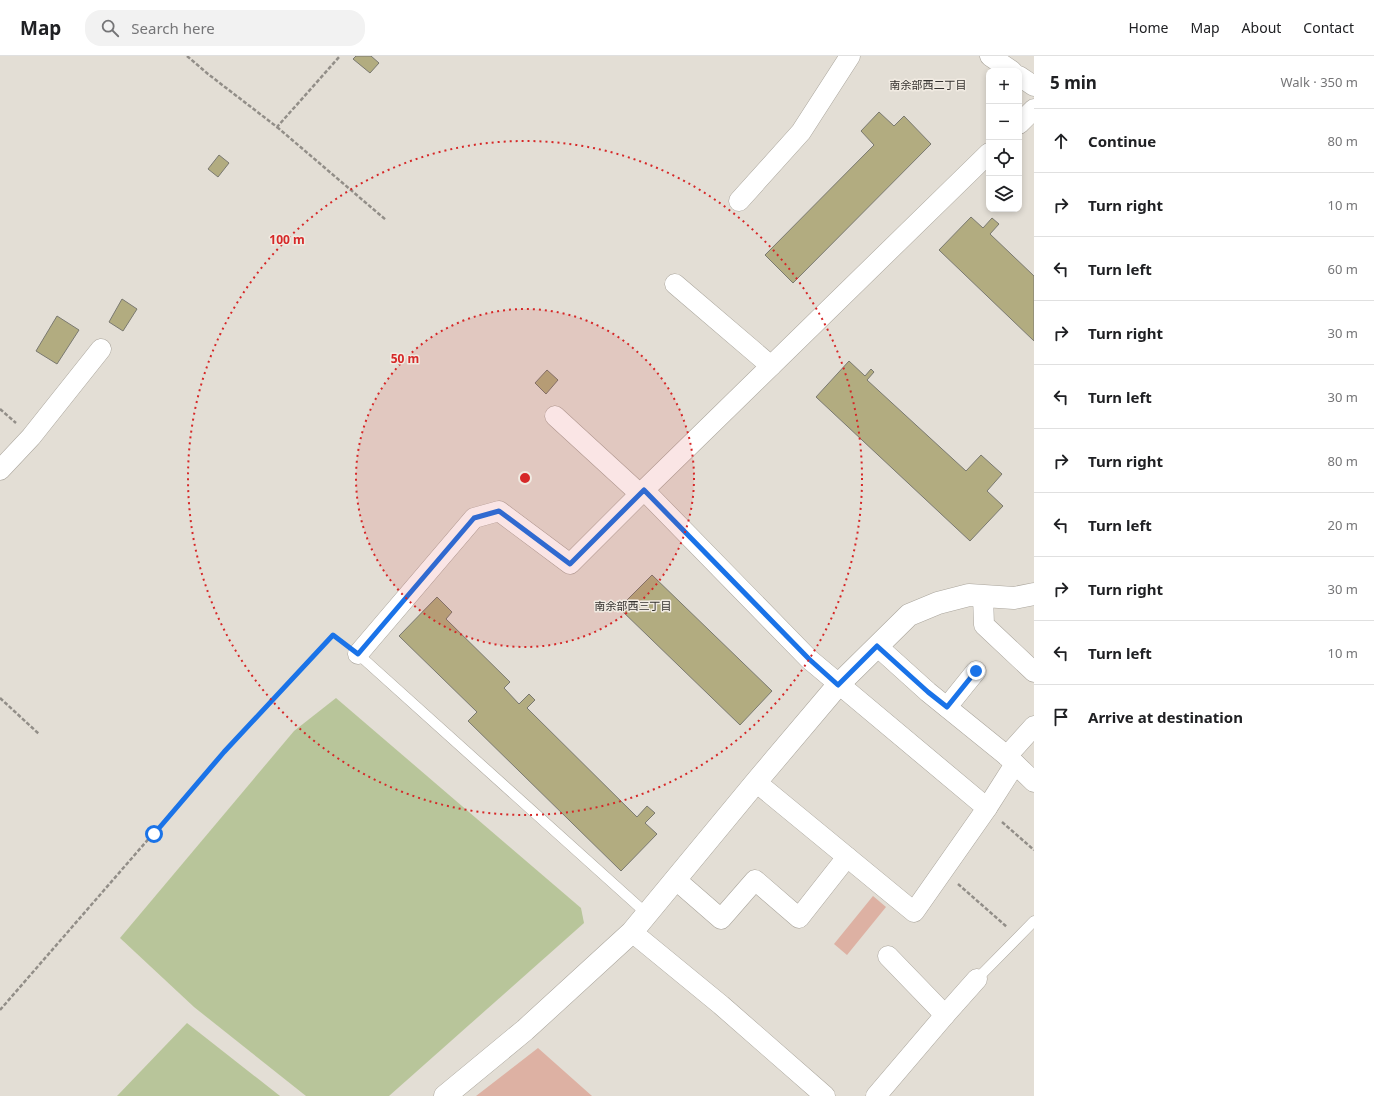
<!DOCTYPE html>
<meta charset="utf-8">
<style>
:root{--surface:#fff;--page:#f2f2f2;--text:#202124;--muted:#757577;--line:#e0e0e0}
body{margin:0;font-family:"Noto Sans","Noto Sans JP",sans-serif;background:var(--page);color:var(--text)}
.controls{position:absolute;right:12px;top:12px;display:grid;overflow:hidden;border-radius:8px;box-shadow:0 2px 6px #0003}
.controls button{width:36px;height:36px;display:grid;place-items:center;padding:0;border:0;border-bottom:1px solid var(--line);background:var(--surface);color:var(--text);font:20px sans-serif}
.stop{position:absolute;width:12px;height:12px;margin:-9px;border:3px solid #1a73e8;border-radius:50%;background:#fff}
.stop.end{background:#1a73e8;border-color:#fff;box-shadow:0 1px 4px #0008}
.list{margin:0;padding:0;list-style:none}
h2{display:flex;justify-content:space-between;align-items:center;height:52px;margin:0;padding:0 16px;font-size:17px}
h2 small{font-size:13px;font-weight:400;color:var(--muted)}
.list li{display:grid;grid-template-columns:26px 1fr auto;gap:12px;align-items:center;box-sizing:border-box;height:64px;padding:0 16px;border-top:1px solid var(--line)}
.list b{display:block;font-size:15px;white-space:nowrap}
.list em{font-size:13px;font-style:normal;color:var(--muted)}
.icon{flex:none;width:22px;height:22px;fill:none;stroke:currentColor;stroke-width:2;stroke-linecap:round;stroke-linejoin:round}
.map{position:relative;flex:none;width:1034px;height:1040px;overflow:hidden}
header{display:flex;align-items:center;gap:24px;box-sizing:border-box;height:56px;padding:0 20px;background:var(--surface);border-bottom:1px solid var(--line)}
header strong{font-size:19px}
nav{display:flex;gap:22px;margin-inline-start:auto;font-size:14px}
.search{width:280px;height:36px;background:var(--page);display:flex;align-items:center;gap:10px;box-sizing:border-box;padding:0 14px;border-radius:16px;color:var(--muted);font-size:15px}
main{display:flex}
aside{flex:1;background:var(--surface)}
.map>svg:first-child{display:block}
.green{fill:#ddb1a3}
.water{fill:#b8c59a}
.building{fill:#b2ac80;stroke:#7a7970}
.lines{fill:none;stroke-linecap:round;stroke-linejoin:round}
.lane-casing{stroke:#aaa59c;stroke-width:11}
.street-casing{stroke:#aaa59c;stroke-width:21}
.secondary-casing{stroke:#aaa59c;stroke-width:23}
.path{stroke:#928e88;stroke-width:2.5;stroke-dasharray:4 2;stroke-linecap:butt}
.lane{stroke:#fff;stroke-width:10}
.street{stroke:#fff;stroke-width:20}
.secondary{stroke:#fff;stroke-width:22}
.route{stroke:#1a73e8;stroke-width:5}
.ring{fill:none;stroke:#d62828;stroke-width:2;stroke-dasharray:2 4}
.labels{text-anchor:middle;stroke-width:3;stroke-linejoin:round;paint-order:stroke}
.neighbourhood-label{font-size:11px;fill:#33312e;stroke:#f1ebe2}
.centre{fill:#d62828;stroke:#f1ebe2;stroke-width:2}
.ring-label{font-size:12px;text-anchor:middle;font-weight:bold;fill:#d62828;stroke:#f1ebe2;stroke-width:3;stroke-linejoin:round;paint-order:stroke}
</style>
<header>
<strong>Map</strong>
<div class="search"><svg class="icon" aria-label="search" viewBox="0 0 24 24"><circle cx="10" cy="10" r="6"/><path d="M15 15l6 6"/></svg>Search here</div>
<nav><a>Home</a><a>Map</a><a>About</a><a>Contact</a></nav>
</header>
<main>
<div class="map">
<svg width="1034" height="1040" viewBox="0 0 1034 1040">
<rect width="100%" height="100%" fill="#e3ded5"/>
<g class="green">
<path d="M873,840L886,851L847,899L834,888Z"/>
<path d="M538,992L592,1040H476Z"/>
</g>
<g class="water">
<path d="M336,642L581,852L584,867L389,1040H306L194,951L120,882L294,675Z"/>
<path d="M187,967L280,1040H117Z"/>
</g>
<g class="building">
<path d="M356,0H371L379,7L370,17L353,3Z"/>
<path d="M879,56L894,70L904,60L931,88L793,227L765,199L874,89L861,75Z"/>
<path d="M219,99L229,107L218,121L208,113Z"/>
<path d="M971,161L983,172L992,162L999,168L990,178L1034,220V285L939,194Z"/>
<path d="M122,243L137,253L123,275L109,266Z"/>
<path d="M57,260L79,274L57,308L36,295Z"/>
<path d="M849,305L865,320L871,313L874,316L867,324L966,415L981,399L1002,418L987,435L1003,450L970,485L816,341Z"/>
<path d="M547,314L558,324L546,338L535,327Z"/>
<path d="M652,519L772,635L740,669L619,552Z"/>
<path d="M437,541L452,556L446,563L510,626L504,632L519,648L529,638L535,644L527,652L637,761L647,750L655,757L645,767L657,778L621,815L468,665L477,656L399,580Z"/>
</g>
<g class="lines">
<g class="lane-casing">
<g id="lane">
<path d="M358,598L647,858"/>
<path d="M977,923L1034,865"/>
</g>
</g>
<g class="street-casing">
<g id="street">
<path d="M990,0L1012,15"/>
<path d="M1019,20L1034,30"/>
<path d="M1019,68L1034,53"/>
<path d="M739,145L801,76L850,0"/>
<path d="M675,228L771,310"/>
<path d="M555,360L640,438"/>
<path d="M0,414L31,381L101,293"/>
<path d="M644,434L809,603L987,752L914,856L756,726"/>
<path d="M983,540L984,569L1034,616"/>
<path d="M877,590L928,636L1007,700L1034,726"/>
<path d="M358,598L474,462L499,455L570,508L644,434L989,97"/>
<path d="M947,651L976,615"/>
<path d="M1007,700L1034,670"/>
<path d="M987,752L1015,708"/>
<path d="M675,823L721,863L755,824L799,862L847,801"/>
<path d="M632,876L721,949L825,1040"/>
<path d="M888,900L945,959"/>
<path d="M876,1040L945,959L977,923"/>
</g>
</g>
<g class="secondary-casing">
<path id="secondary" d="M445,1040L525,974L632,876L756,726L838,629L909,559L938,547L969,539L1014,542L1034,538"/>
</g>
<g class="path">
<path d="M187,0L208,18L277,71L340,0"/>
<path d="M277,71L386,164"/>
<path d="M0,353L16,367"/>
<path d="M0,642L39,678"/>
<path d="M1002,766L1034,794"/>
<path d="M958,828L1007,871"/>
<path d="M0,954L224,696L333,579L342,585"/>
</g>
<use href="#lane" class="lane"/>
<use href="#street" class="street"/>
<use href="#secondary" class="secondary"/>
</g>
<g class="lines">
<path class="route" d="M154,778L224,696L333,579L358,598L474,462L499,455L570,508L644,434L809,603L838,629L877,590L928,636L947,651L976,615"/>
</g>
<circle cx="525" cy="422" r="169" fill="#d62828" fill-opacity=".12"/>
<g class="ring">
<circle cx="525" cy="422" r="169"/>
<circle cx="525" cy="422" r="337"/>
</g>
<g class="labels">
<g class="neighbourhood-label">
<text x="928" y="33">南余部西二丁目</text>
<text x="633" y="554">南余部西三丁目</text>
</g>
</g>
<circle cx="525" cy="422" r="6" class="centre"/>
<g class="ring-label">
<text x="287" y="188">100 m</text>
<text x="405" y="307">50 m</text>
</g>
</svg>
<div class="controls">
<button>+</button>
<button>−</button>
<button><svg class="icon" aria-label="locate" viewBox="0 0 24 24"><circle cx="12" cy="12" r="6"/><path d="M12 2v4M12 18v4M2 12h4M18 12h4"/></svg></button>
<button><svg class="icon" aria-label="layers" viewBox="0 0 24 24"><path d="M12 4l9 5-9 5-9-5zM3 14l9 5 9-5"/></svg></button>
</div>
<div class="stop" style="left:154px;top:778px"></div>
<div class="stop end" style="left:976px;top:615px"></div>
</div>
<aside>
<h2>5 min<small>Walk · 350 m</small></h2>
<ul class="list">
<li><svg class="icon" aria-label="ahead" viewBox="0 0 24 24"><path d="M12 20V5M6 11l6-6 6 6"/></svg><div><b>Continue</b></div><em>80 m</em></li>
<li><svg class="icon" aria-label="right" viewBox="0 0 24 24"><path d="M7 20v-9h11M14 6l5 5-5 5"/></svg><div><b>Turn right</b></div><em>10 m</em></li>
<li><svg class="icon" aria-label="left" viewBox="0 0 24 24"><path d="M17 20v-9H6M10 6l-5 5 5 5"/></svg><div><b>Turn left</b></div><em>60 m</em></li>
<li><svg class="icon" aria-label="right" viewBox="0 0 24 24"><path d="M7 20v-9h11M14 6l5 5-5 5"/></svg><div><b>Turn right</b></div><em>30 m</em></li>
<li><svg class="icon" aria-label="left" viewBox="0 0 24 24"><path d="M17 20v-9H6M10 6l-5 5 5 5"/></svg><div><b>Turn left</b></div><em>30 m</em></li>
<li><svg class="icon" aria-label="right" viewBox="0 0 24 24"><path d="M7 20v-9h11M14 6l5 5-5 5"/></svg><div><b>Turn right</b></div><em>80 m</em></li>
<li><svg class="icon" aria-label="left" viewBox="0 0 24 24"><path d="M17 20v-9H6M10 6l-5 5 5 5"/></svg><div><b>Turn left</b></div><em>20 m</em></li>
<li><svg class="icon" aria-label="right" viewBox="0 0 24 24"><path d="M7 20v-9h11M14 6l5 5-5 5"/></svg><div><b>Turn right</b></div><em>30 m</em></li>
<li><svg class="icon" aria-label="left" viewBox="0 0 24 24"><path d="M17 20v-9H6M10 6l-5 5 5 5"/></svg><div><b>Turn left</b></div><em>10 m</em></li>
<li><svg class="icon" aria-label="arrive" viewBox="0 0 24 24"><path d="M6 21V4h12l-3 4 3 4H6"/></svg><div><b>Arrive at destination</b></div></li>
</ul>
</aside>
</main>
